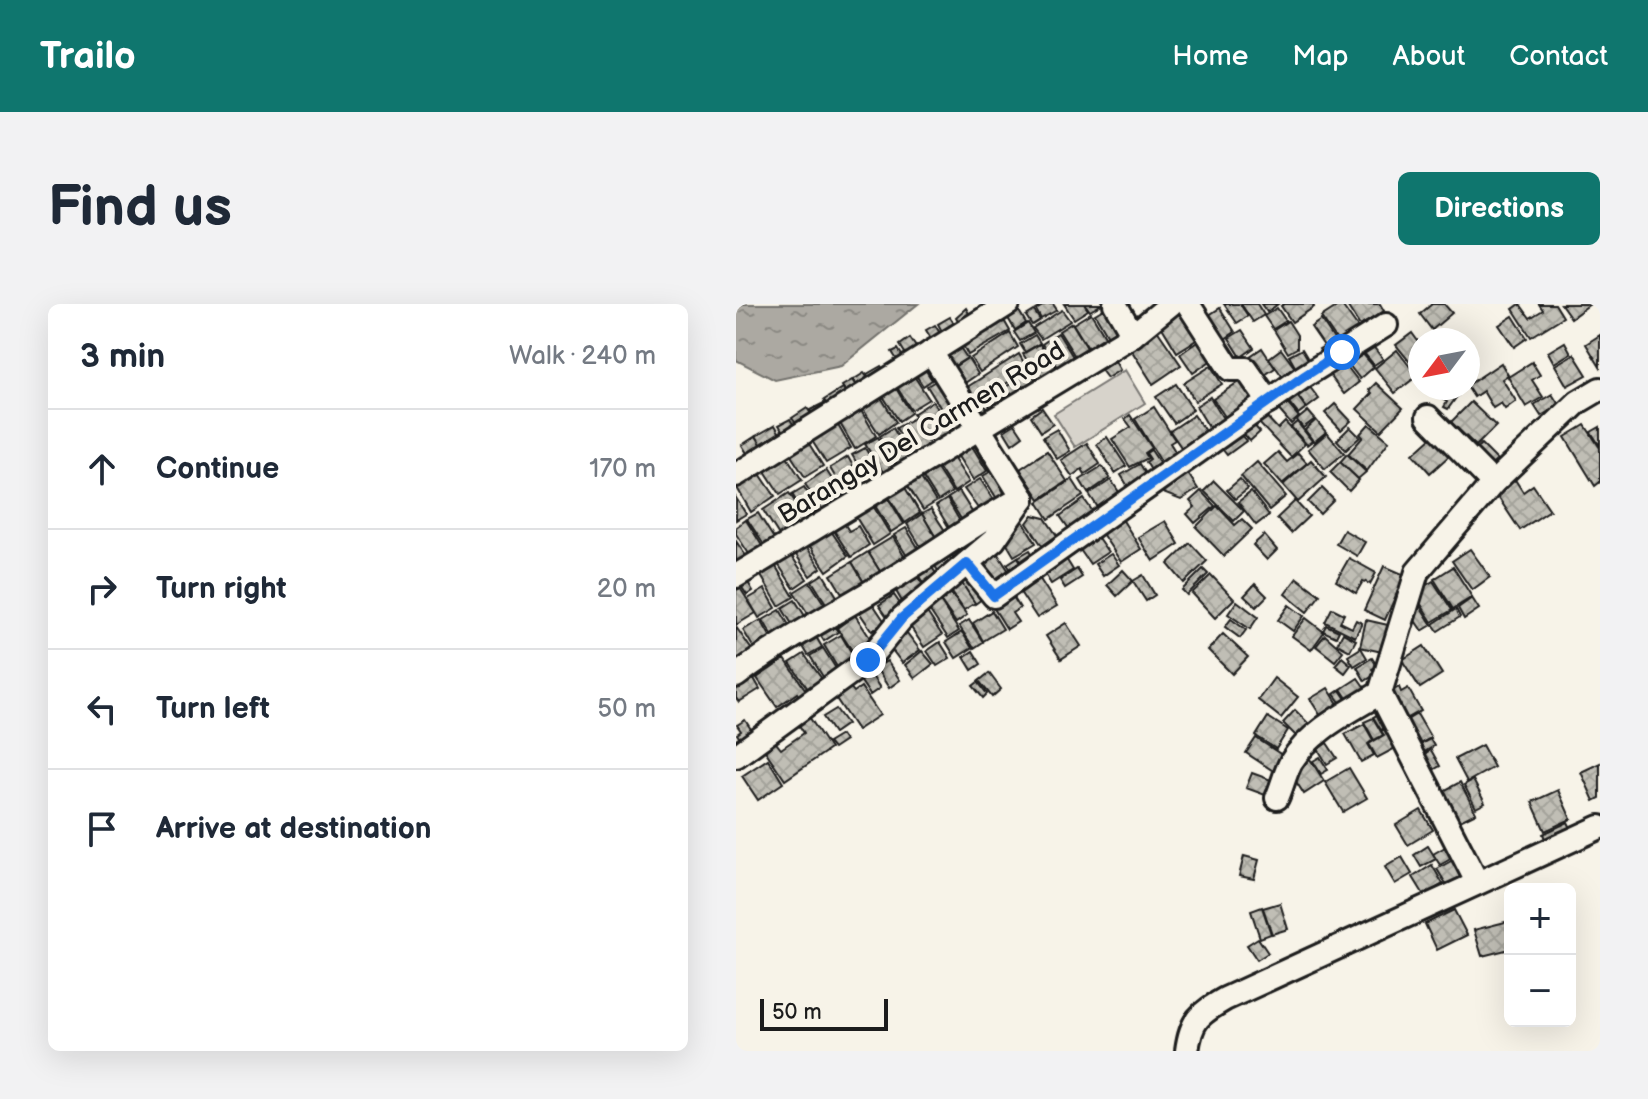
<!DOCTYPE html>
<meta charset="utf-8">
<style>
:root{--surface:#fff;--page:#f2f2f3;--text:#1f2937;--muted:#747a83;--line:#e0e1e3;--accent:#0f766e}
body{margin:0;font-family:"Balsamiq Sans",sans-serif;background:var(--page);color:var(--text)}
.controls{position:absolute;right:24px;bottom:24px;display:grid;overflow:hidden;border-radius:12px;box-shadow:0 8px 32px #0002}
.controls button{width:72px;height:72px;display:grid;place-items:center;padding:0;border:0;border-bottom:2px solid var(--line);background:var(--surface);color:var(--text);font:40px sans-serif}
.compass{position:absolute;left:672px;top:24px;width:72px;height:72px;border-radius:50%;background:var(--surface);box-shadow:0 8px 32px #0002;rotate:238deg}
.scale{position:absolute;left:24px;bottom:20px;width:128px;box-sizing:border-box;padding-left:8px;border:4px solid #1c1c1c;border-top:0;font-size:22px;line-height:28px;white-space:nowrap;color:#1c1c1c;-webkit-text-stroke:6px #f7f3e8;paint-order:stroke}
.stop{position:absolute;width:24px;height:24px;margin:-18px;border:6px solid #1a73e8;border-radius:50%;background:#fff}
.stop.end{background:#1a73e8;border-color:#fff;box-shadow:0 2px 8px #0008}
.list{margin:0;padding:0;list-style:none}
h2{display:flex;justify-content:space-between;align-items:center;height:104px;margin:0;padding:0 32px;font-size:34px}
h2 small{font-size:26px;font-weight:400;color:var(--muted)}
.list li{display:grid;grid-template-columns:52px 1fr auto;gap:24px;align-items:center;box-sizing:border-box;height:120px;padding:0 32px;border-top:2px solid var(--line)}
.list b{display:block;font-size:30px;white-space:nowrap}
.list em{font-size:26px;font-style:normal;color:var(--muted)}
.icon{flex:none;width:44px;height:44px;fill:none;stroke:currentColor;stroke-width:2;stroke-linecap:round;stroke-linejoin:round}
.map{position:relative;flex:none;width:864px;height:747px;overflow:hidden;border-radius:12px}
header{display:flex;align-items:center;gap:48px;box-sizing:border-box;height:112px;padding:0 40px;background:var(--accent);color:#fff}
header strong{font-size:38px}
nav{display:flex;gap:44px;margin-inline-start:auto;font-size:28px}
.intro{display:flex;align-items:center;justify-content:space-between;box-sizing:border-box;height:192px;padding:0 48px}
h1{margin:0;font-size:56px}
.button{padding:20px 36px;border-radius:12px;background:var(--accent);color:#fff;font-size:28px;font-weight:700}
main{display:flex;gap:48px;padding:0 48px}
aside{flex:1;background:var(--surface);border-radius:12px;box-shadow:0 8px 32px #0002}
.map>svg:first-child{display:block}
.park{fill:#d7d3cb;stroke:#7a7874;stroke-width:2}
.water{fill:url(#water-ripples);stroke:#72716c;stroke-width:2}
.building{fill:url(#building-cross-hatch);stroke:#1c1c1c;stroke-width:2}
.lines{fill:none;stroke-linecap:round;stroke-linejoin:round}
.minor-casing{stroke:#1c1c1c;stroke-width:28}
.minor{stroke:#f7f3e8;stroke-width:22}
.route{stroke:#1a73e8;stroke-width:10}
.labels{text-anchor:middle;stroke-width:8;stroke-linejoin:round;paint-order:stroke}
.street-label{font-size:26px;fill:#1c1c1c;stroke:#f7f3e8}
</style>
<header>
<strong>Trailo</strong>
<nav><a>Home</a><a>Map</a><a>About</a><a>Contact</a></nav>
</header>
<div class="intro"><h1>Find us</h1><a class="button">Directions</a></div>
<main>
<aside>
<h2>3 min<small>Walk · 240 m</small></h2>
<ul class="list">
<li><svg class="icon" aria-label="ahead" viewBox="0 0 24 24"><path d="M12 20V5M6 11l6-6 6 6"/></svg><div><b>Continue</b></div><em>170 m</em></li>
<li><svg class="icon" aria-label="right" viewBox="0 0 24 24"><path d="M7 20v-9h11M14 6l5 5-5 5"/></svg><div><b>Turn right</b></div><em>20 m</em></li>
<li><svg class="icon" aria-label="left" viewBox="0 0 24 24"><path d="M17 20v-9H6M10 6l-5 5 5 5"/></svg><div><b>Turn left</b></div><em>50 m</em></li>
<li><svg class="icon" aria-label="arrive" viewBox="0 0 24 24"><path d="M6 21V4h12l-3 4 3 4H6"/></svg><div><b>Arrive at destination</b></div></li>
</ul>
</aside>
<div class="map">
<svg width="864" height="747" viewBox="0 0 864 747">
<defs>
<pattern id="water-ripples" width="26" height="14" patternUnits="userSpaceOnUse" patternTransform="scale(2)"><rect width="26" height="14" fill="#aca9a2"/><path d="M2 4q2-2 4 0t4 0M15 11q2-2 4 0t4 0" fill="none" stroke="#8b8983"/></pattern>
<pattern id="building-cross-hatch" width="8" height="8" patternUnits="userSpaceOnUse" patternTransform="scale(2)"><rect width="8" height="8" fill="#c0beb5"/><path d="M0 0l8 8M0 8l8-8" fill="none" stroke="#a4a39b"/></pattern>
</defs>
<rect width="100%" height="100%" fill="#f7f3e8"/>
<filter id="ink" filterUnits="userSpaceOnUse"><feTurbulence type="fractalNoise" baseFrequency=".0125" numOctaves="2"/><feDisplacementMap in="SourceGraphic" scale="16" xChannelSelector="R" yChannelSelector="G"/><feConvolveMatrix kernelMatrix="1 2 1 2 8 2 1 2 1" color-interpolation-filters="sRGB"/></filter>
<g filter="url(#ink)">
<path class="park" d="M389,66L409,99L339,143L318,110Z"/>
<path class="water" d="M0,0H182L105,62L39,76L0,56Z"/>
<g class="building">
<path d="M310,0H317L321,6L305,15L300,6Z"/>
<path d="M328,0H348L352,6L338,15Z"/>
<path d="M349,0H366L354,7Z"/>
<path d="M376,0L390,24L373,34L359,10Z"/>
<path d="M488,0H504L512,12L501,19Z"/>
<path d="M505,0H521L528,11L517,18Z"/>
<path d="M525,0H542L531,8Z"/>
<path d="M548,0H577L578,3L556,18L545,2Z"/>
<path d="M605,0L627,31L618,38L613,30L602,38L585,13Z"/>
<path d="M610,0H644L648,7L624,22Z"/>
<path d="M696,0H708L716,9L696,26L684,10Z"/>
<path d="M784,0L794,14L807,6L803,0H819L827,13L795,33L777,5Z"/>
<path d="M825,0H854L835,14Z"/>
<path d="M280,2L290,19L279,26L269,9Z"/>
<path d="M230,4L236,15L225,22L220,13Z"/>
<path d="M484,4L499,28L483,39L467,15Z"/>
<path d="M541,4L550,17L537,25L528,12Z"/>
<path d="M448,5L465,33L441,48L424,20Z"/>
<path d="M326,6L334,17L305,35L297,24Z"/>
<path d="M298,7L304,16L296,21L290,12Z"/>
<path d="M355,9L370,34L352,44L337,20Z"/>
<path d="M777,12L791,34L778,43L763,21Z"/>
<path d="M214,13L222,26L209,33L202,20Z"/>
<path d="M266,13L274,27L232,51L224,36Z"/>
<path d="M585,16L605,46L590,56L583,45L588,42L575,23Z"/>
<path d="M552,17L561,31V44L552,49L538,26Z"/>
<path d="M292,19L298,29L284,37L278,28Z"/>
<path d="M336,19L354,49L342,57L323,27Z"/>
<path d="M199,21L208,36L199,41L190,26Z"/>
<path d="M421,26L445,61L417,80L394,44Z"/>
<path d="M506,26L518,44L505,53L493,34Z"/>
<path d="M274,29L282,43L244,68L235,54Z"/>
<path d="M322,29L341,59L325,69L306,40Z"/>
<path d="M676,29L684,40V57L677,62L660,41Z"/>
<path d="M299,31L304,39L289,48L284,40Z"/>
<path d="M864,31V63L850,40Z"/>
<path d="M470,32L483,51L457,69L444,50Z"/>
<path d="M174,34L183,48L172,54L164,41Z"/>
<path d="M829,38L835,49L818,59L812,48Z"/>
<path d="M221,39L231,54L215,64L206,49Z"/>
<path d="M304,40L312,54L296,64L287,50Z"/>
<path d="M636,41L647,55L638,61L627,48Z"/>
<path d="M526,44L539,64L520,77L507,57Z"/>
<path d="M162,45L171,59L165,62L156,48Z"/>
<path d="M545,45L559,64L546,72L533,54Z"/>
<path d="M566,45L578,65L565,73L553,52Z"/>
<path d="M661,46L681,72L659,89L639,64Z"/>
<path d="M283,50L292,66L234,102L225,87Z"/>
<path d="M627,50L638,63L624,75L613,61Z"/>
<path d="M838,50L851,71L831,82L819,61Z"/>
<path d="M232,54L242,70L223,83L212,67Z"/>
<path d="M605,55L623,78L608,90L590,66Z"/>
<path d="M316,56L325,71L306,82L297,68Z"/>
<path d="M379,57L384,66L371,74L365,66Z"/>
<path d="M796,58L804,71L796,76L807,93L790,103L772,73Z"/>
<path d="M765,59L772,71L766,75L780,97L769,105L765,99L757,104L747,87L738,93L732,84V81Z"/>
<path d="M145,62L151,72L137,80L131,70Z"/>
<path d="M187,62L196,76L187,82L178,68Z"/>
<path d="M475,62L486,80L459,97L448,79Z"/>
<path d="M294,67L305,84L260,112L250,96Z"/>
<path d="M128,69L134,77L123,84L117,76Z"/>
<path d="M176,69L193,95L175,106L159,80Z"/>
<path d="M208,72L227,102L210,113L191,82Z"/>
<path d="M510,73L525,95L492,117L477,95Z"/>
<path d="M116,76L122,85L112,91L106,82Z"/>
<path d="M570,78L583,95L571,104L558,87Z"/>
<path d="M640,79L667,104L645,127L621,105L636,89L633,86Z"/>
<path d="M440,80L457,106L438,119L420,93Z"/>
<path d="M158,81L175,109L163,117L145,89Z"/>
<path d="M107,84L113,96L95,107L88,96Z"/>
<path d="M707,84L722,91L712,105L708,103L711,98L701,92Z"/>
<path d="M558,88L570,104L562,110L549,94Z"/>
<path d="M143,90L160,118L143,130L125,102Z"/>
<path d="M816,90L823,101L805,112L798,101Z"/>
<path d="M474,93L491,121L477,130L460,102Z"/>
<path d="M197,97L217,130L198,142L177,110Z"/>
<path d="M549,97L563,113L555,120L541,104Z"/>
<path d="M247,98L257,114L247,120L237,104Z"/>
<path d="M735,98L760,122L740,142L715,118Z"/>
<path d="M88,99L91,107L78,114L74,106Z"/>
<path d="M599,100L615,117L605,126L589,109Z"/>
<path d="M227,102L237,118L220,129L210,113Z"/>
<path d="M123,103L140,132L119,145L102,116Z"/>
<path d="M418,103L439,136L434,139L442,152L427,161L399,115Z"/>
<path d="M71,104L78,114L63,124L56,114Z"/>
<path d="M306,104L317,120L305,128L295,112Z"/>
<path d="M572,107L579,115L567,124L561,116Z"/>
<path d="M528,110L542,125L549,118L569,140L555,153L521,117Z"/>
<path d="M394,111L416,144L409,149L412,154L394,163L376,135L395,123L389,115Z"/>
<path d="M458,111L475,136L451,152L434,127Z"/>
<path d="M178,114L196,144L179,155L160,124Z"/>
<path d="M54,115L60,125L49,131L43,121Z"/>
<path d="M99,116L115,144L90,159L73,132Z"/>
<path d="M580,116L590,128L578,138L569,126Z"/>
<path d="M515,118L524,128L514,137L505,127Z"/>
<path d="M561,118L576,137L571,141L555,123Z"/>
<path d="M279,120L287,132L276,140L268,127Z"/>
<path d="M633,120L653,137L631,167L612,150L627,133L624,130Z"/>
<path d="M39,121L48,137L29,148L20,132Z"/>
<path d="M849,121L864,144V178L859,182L829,133Z"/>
<path d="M614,123L624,133L610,146L601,136Z"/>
<path d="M864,123V142L855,128Z"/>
<path d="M157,124L175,155L162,162L144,132Z"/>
<path d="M321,125L334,147L321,155L307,133Z"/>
<path d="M502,127L510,137L491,151L483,141Z"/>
<path d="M591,129L608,149L589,165L572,145Z"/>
<path d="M245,130L263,161L253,167L235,136Z"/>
<path d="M20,132L28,145L14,154L6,141Z"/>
<path d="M142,133L161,163L149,171L129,140Z"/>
<path d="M371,133L390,162L379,169L361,140Z"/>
<path d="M696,133L713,152L694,169L677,150Z"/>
<path d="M70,135L87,162L69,173L52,147Z"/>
<path d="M233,137L251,167L237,176L218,146Z"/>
<path d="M735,138L741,144L745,140L761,156L749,167L727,146Z"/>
<path d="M351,139L364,160L349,170L346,165L336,172L325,156Z"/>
<path d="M129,144L145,171L132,178L116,151Z"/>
<path d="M415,146L429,167L419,173L410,158L414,155L410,149Z"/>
<path d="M311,147L316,155L306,162L301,153Z"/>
<path d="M311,147L331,177L304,195L284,165Z"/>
<path d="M542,148L551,158L562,149L571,159L546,180L528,160Z"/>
<path d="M49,150L66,176L44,190L27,164Z"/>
<path d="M611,150L630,168L622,175L604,158Z"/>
<path d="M216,152L233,178L218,188L201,161Z"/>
<path d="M112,153L129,183L111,193L94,164Z"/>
<path d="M575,156L590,173L562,198L547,181Z"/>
<path d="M521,158L550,192L533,206L505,172Z"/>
<path d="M604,158L623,176L613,187L594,168Z"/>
<path d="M404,160L415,178L396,189L385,171Z"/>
<path d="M199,162L216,188L202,197L185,170Z"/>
<path d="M366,162L374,174L352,189L344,176Z"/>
<path d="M261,164L279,195L266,203L247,172Z"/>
<path d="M449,165L462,185L445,196L427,189L423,183Z"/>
<path d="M90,166L110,196L89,210L69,180Z"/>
<path d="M22,167L39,192L15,208L0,182Z"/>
<path d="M183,171L200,198L187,206L170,179Z"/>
<path d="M778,174L787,188L797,181L814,206L784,226L758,187Z"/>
<path d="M244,175L261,200L246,210L228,185Z"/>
<path d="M336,175L347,192L313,215L302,198Z"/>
<path d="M504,175L512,185L499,195L491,186Z"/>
<path d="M375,176L387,194L365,208L353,190Z"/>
<path d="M478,177L508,207L498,217L468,187Z"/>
<path d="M167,180L184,209L169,219L151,190Z"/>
<path d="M68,183L82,206L70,213L56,190Z"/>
<path d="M586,184L598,196L584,210L572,198Z"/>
<path d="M223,187L241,216L230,223L212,194Z"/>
<path d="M465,187L479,202L459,219L451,210L459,203L454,197Z"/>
<path d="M515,188L533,211L520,221L502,198Z"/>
<path d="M53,189L73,218L46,236L27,206Z"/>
<path d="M151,192L168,220L155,228L138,200Z"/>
<path d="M0,194L10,210L0,216Z"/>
<path d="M211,195L229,226L218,232L200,202Z"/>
<path d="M348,195L360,212L336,229L324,212Z"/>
<path d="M559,197L573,212L555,229L541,214Z"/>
<path d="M136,200L154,230L137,241L118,210Z"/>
<path d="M481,202L499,221L506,215L516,225L488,252L460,223Z"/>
<path d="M195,205L213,233L203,239L186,210Z"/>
<path d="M22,209L40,238L30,244L11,215Z"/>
<path d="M186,210L203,239L188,248L171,220Z"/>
<path d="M297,211L309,214L326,239L309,246L291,219Z"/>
<path d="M386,215L405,245L385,258L365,228Z"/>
<path d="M10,216L28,245L15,253L0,230V223Z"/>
<path d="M106,216L113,227L122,222L133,241L115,253L95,222Z"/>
<path d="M287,217L300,239L278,252L265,230Z"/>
<path d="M429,217L443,240L417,257L402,233Z"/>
<path d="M93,224L112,252L91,267L71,238Z"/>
<path d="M170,224L186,250L174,257L158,231Z"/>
<path d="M608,226L629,238L621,252L600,240Z"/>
<path d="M235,230L245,245L221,260L212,245Z"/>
<path d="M360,231L372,248L354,260L342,243Z"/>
<path d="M528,231L541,246L531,256L517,241Z"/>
<path d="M157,233L172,259L148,274L132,248Z"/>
<path d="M66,236L85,264L74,272L55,243Z"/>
<path d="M0,237L12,255L0,263Z"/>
<path d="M454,239L471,257L448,279L432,260Z"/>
<path d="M258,244L276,272L261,281L241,263Z"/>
<path d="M734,245L754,273L736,286L716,257Z"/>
<path d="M294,246L300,256L289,263L282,253Z"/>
<path d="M53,248L71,275L58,284L40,257Z"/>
<path d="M132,248L148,274L131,284L116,258Z"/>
<path d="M211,248L219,262L205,271L196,258Z"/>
<path d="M375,250L383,261L367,272L359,260Z"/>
<path d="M282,253L288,263L278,270L271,260Z"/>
<path d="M329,253L337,266L315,280L307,267Z"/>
<path d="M613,254L640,269L634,280L627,277L620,289L600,277Z"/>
<path d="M116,258L131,284L110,296L95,271Z"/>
<path d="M193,259L203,274L190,283L180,268Z"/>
<path d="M39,261L58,293L43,302L24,270Z"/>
<path d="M648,262L669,271L649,316L628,306Z"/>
<path d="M717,263L736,293L717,305L698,275Z"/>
<path d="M232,265L250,292L239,300L221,272Z"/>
<path d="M341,265L346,273L329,284L324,276Z"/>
<path d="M467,265L472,270L451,291L446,286Z"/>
<path d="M387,266L397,277L381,292L371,281Z"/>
<path d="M179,269L191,287L168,301L157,282Z"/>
<path d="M300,269L321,302L301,314L280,282Z"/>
<path d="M87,270L107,302L96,309L76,277Z"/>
<path d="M407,271L419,291L410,297L397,277Z"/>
<path d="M475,271L498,295L479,314L456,289Z"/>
<path d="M221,272L239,299L228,306L210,280Z"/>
<path d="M561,274L584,291L571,308L549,290Z"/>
<path d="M10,275L17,287L11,291L3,279Z"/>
<path d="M697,277L716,306L696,318L678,289Z"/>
<path d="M74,278L94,309L78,319L58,288Z"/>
<path d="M519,280L531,292L520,303L508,292Z"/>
<path d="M4,284L20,309L0,321V286Z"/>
<path d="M29,285L40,304L23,314L12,295Z"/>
<path d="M212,286L231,311L220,319L202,293Z"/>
<path d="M158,291L169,307L154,317L143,301Z"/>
<path d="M200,291L223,327L212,334L188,298Z"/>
<path d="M276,291L284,304L276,309L282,318L271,325L257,303Z"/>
<path d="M736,294L743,305L728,315L722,304Z"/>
<path d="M59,296L74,320L61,328L46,304Z"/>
<path d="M135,297L149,318L136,327L121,305Z"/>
<path d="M501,297L522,313L514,325L492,310Z"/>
<path d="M553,301L568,312L557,327L542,316Z"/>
<path d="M684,302L696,321L686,327L674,309Z"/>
<path d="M596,304L608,310L604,318L616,324L620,316L626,319L619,333L589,318Z"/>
<path d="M720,305L724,313L702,327L697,320Z"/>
<path d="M44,306L57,328L40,338L27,316Z"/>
<path d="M190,307L206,331L188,343L172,319Z"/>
<path d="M256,307L267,325L247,337L237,319Z"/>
<path d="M119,311L140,343L122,355L101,324Z"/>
<path d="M570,314L588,328L575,346L556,332Z"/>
<path d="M495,315L510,326L504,334L489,323Z"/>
<path d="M25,316L39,341L22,351L7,326Z"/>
<path d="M233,316L247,338L238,344L223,322Z"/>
<path d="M630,316L652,321L646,348L624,343Z"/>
<path d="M330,319L345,342L325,355L310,332Z"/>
<path d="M97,320L102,328L88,337L83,329Z"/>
<path d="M590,321L603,327L600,333L587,327Z"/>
<path d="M0,323L20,352L6,361L0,352Z"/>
<path d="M168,325L184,346L166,359L150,338Z"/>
<path d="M226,328L236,344L220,354L210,338Z"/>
<path d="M607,329L620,336L614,347L601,340Z"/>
<path d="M487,330L512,353L496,370L472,346Z"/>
<path d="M79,331L86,343L72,351L65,339Z"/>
<path d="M105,331L121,358L104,368L88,341Z"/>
<path d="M589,331L607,347L599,357L580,342Z"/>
<path d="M204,338L214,354L201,362L191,347Z"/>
<path d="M688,342L706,370L684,384L666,356Z"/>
<path d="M87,344L104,371L91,379L74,352Z"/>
<path d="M625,344L631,354L618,362L612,352Z"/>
<path d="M186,347L197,360L179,374L169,361Z"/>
<path d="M237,347L245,360L236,366L228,353Z"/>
<path d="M68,350L91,382L77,392L54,359Z"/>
<path d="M606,353L615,361L609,369L599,361Z"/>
<path d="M636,354L641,362L636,365L640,370L629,377L621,363Z"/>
<path d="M49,355L73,391L65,396L61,389L41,403L21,374Z"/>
<path d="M151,357L164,376L153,384L140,364Z"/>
<path d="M130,363L144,384L134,391L120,370Z"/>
<path d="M253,369L265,385L256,393L243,377Z"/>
<path d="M16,371L24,385L3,398L0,394V381Z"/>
<path d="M538,374L562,393L545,414L522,396Z"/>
<path d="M622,374L634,391L617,403L605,385Z"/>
<path d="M242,378L251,390L247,394L237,382Z"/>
<path d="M114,383L118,388L125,383L144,411L121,426L99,393Z"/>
<path d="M663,383L665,388L672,384L685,407L663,419L648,392Z"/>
<path d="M592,384L604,403L586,414L574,395Z"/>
<path d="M604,386L616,404L607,402L598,390Z"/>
<path d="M100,405L111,420L98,429L87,413Z"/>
<path d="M559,406L577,424L565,437L547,419Z"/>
<path d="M648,407L655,421L645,426L637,413Z"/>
<path d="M681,410L695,434L678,443L664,420Z"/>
<path d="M72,411L94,445L49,476L26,442L37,435L45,445L68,429L61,418Z"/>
<path d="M532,413L552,426L540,445L520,432Z"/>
<path d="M637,414L647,431L638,436L628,418Z"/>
<path d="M9,416L20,433L8,441L1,430L5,427L1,421Z"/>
<path d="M628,420L637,436L632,440L638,451L625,458L609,430Z"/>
<path d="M655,422L665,441L641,454L633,440L648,431L645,427Z"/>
<path d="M105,431L109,437L97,445L92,439Z"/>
<path d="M520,434L552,455L542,470L510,449Z"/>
<path d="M694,435L698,442L687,449L683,441Z"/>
<path d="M591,439L601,454L591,460L582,445Z"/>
<path d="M746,441L758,463L731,478L719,455Z"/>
<path d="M695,446L704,462L690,470L681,454Z"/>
<path d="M584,453L592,466L585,470L577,457Z"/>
<path d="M32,455L47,479L22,496L6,472Z"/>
<path d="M574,455L588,477L568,490L554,468Z"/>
<path d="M864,459V494L858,497L845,468Z"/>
<path d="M613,464L631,494L607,508L589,478Z"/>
<path d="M516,469L538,477L532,492L510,484Z"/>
<path d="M737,476L749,499L740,504L728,481Z"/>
<path d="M724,478L740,509L718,520L702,490Z"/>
<path d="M822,486L835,515L809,527L796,498Z"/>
<path d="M685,506L697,526L672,541L660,521Z"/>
<path d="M832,518L838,530L812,542L807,530Z"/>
<path d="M716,539L723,550L704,561L697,550Z"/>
<path d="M692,542L700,555L685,563L678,551Z"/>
<path d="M508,552L523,556L518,575L503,572Z"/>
<path d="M724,552L737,576L715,588L701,565Z"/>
<path d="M666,553L676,570L659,580L649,563Z"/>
<path d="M696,561L707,580L688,591L677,573Z"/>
<path d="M544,599L552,625L536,630L527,604Z"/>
<path d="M526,603L535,630L524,634L515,607Z"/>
<path d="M718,606L731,631L701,646L689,620Z"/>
<path d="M773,617L774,645L746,652L738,626Z"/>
<path d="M522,634L532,649L521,656L511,641Z"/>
</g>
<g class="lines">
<g class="minor-casing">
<g id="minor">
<path d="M379,0L397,31"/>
<path d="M452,0L494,65H510L533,98"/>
<path d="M195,48L287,194"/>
<path d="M692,113L757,179"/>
<path d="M0,171L272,0"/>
<path d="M231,259L258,292L567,73L650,21"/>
<path d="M0,272L397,31L435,0"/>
<path d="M0,372C52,332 112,303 167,268C206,244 242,217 282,196"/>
<path d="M644,389L741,578"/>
<path d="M0,452L132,356L166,314L258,236L287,194"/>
<path d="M541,494C546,483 549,469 555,458C575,426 613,408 644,389L681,268L757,179L842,98L864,85"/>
<path d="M451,747C455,716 463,710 489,695L864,523"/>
</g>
</g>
<use href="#minor" class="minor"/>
</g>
</g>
<g class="lines" filter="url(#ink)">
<path class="route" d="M132,356L166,314L231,259L258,292L567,73L606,48"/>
</g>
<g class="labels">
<g class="street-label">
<text transform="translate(185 128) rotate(-31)" y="9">Barangay Del Carmen Road</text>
</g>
</g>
</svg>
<div class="controls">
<button>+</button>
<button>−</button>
</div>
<svg class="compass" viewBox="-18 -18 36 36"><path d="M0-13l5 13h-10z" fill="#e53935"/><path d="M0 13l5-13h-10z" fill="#747a83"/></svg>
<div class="scale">50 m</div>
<div class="stop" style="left:606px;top:48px"></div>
<div class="stop end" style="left:132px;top:356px"></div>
</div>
</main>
